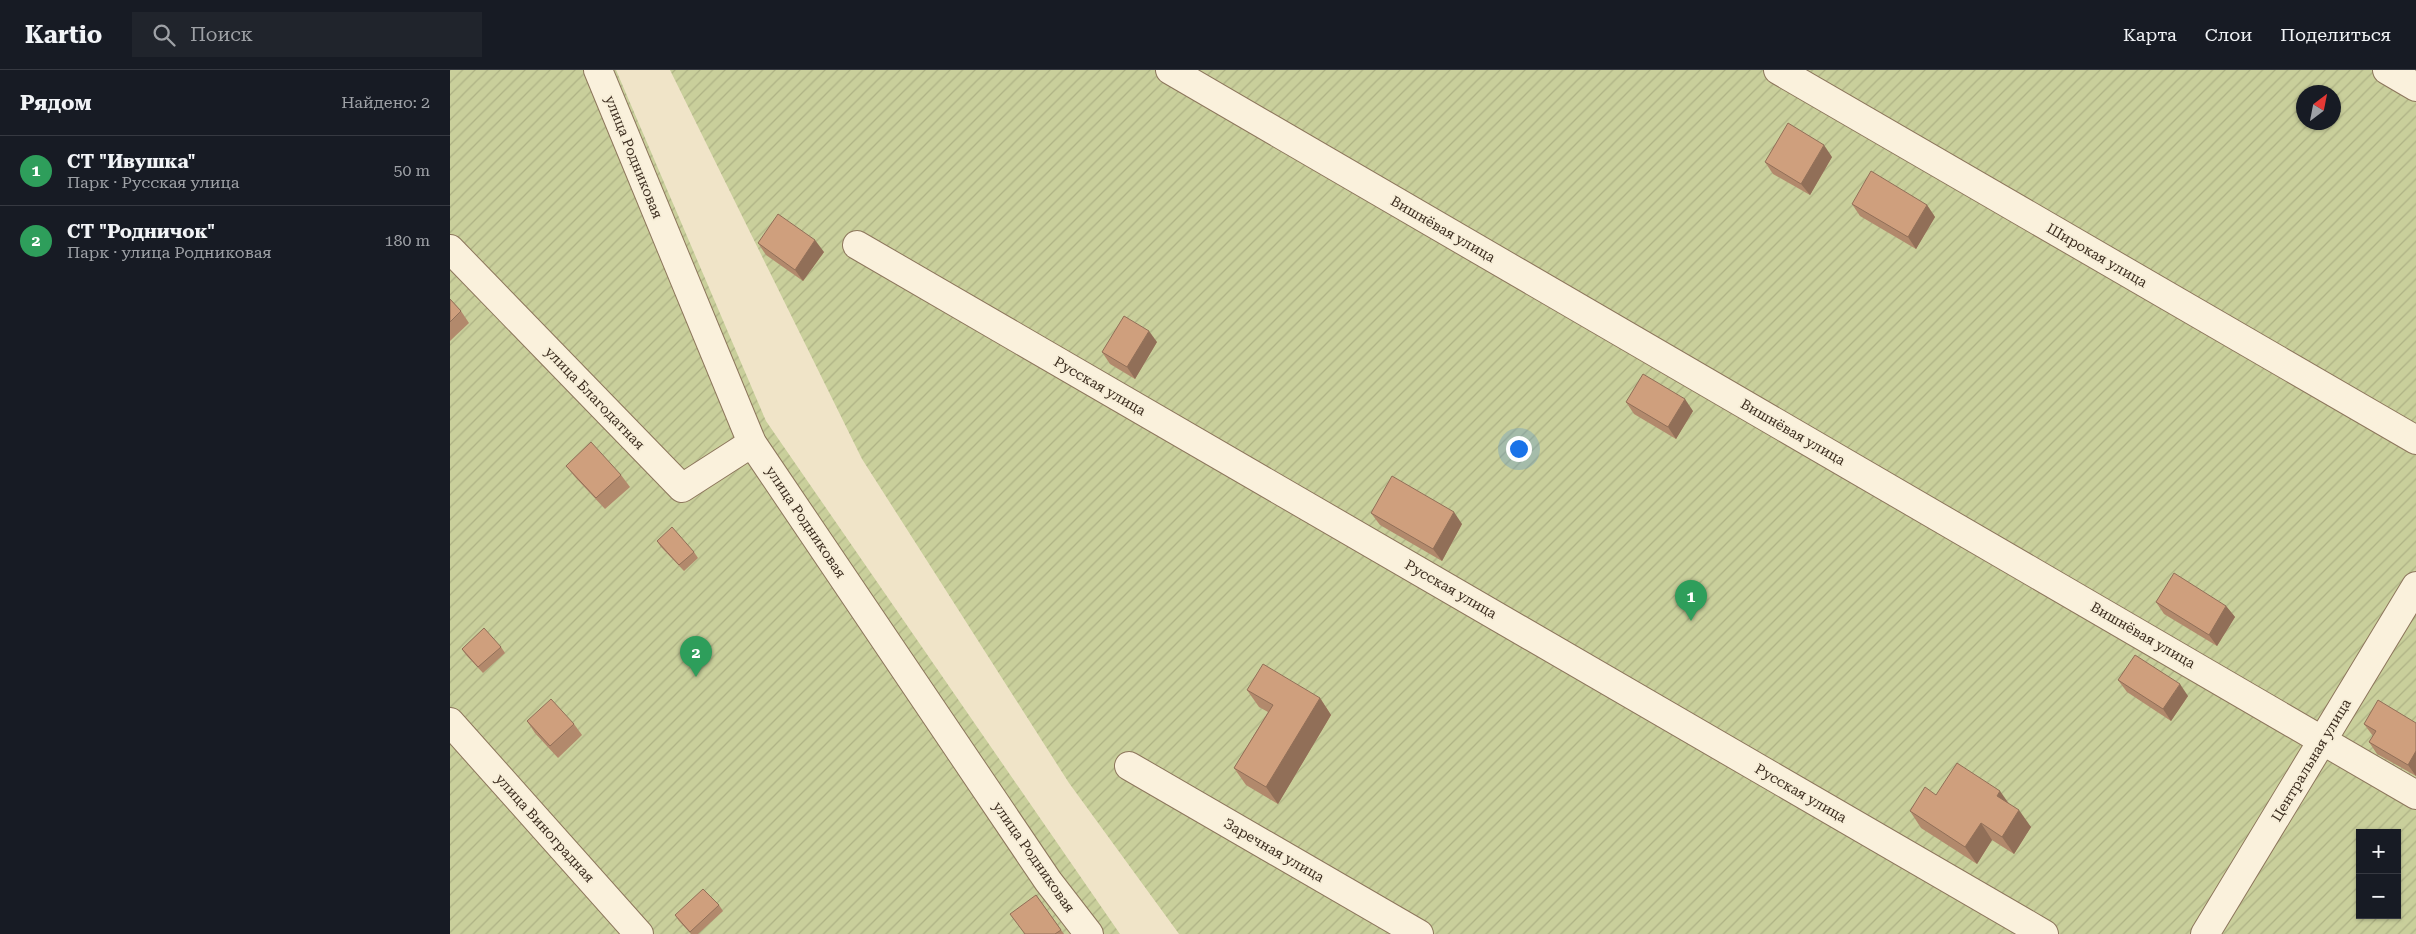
<!DOCTYPE html>
<html lang="ru">
<meta charset="utf-8">
<style>
:root{--surface:#171b24;--page:#20242c;--text:#f1f3f6;--muted:#9ea1a6;--line:#363941;--accent:#7c3aed}
body{margin:0;font-family:"Roboto Serif",serif;background:var(--page);color:var(--text)}
.controls{position:absolute;right:15px;bottom:15px;display:grid;overflow:hidden;border-radius:0px;box-shadow:0 1px 4px #0004}
.controls button{width:45px;height:45px;display:grid;place-items:center;padding:0;border:0;border-bottom:1px solid var(--line);background:var(--surface);color:var(--text);font:25px sans-serif}
.compass{position:absolute;left:1846px;top:15px;width:45px;height:45px;border-radius:50%;background:var(--surface);box-shadow:0 1px 4px #0004;rotate:32deg}
.you{position:absolute;left:1068px;top:378px;width:18px;height:18px;margin:-12px;border:4px solid #fff;border-radius:50%;background:#1a73e8;box-shadow:0 0 0 8px #1a73e833}
.badge{display:grid;place-items:center;width:32px;height:32px;border-radius:50%;background:var(--accent);color:#fff;font-size:16px;font-weight:700}
.pin{position:absolute;translate:-50% -41px;filter:drop-shadow(0 1px 2px #0008)}
.pin::after{content:'';position:absolute;top:26px;width:18px;height:15px;background:inherit;clip-path:polygon(0 0,100% 0,50% 100%)}
.list{margin:0;padding:0;list-style:none}
h2{display:flex;justify-content:space-between;align-items:center;height:65px;margin:0;padding:0 20px;font-size:21px}
h2 small{font-size:16px;font-weight:400;color:var(--muted)}
.list li{display:grid;grid-template-columns:32px 1fr auto;gap:15px;align-items:center;box-sizing:border-box;height:70px;padding:0 20px;border-top:1px solid var(--line)}
.list b{display:block;font-size:19px;white-space:nowrap}
.list p{margin:0;font-size:16px;white-space:nowrap;color:var(--muted)}
.list em{font-size:16px;font-style:normal;color:var(--muted)}
.icon{flex:none;width:28px;height:28px;fill:none;stroke:currentColor;stroke-width:2;stroke-linecap:round;stroke-linejoin:round}
.map{position:relative;flex:none;width:1966px;height:864px;overflow:hidden}
header{display:flex;align-items:center;gap:30px;box-sizing:border-box;height:70px;padding:0 25px;background:var(--surface);border-bottom:1px solid var(--line)}
header strong{font-size:24px}
nav{display:flex;gap:28px;margin-inline-start:auto;font-size:18px}
.search{width:350px;height:45px;background:var(--page);display:flex;align-items:center;gap:12px;box-sizing:border-box;padding:0 18px;border-radius:0px;color:var(--muted);font-size:19px}
main{display:flex}
aside{flex:1;background:var(--surface)}
.map>svg:first-child{display:block}
.garden{fill:url(#garden-furrows);fill-rule:evenodd}
.lines{fill:none;stroke-linecap:round;stroke-linejoin:round}
.minor-casing{stroke:#8d765c;stroke-width:30}
.tertiary-casing{stroke:#8d765c;stroke-width:30}
.minor{stroke:#faf1dc;stroke-width:28}
.tertiary{stroke:#faf1dc;stroke-width:28}
.wall{fill:#b2896c}
.shaded-wall{fill:#916f58}
.building{fill:#cf9f7d;stroke:#916f58}
.labels{text-anchor:middle;stroke-width:4;stroke-linejoin:round;paint-order:stroke}
.street-label{font-size:14px;fill:#3d2e20;stroke:#f7eed8}
</style>
<header>
<strong>Kartio</strong>
<div class="search"><svg class="icon" aria-label="search" viewBox="0 0 24 24"><circle cx="10" cy="10" r="6"/><path d="M15 15l6 6"/></svg>Поиск</div>
<nav><a>Карта</a><a>Слои</a><a>Поделиться</a></nav>
</header>
<main>
<aside>
<h2>Рядом<small>Найдено: 2</small></h2>
<ul class="list">
<li><span class="badge" style="background:#2e9e5b">1</span><div><b>СТ &quot;Ивушка&quot;</b><p>Парк · Русская улица</p></div><em>50 m</em></li>
<li><span class="badge" style="background:#2e9e5b">2</span><div><b>СТ &quot;Родничок&quot;</b><p>Парк · улица Родниковая</p></div><em>180 m</em></li>
</ul>
</aside>
<div class="map">
<svg width="1966" height="864" viewBox="0 0 1966 864">
<defs>
<pattern id="garden-furrows" width="10" height="10" patternUnits="userSpaceOnUse" patternTransform="scale(1.25)"><rect width="10" height="10" fill="#c9cf9b"/><path d="M-1 1l2-2M0 10L10 0M9 11l2-2" fill="none" stroke="#aeb285"/></pattern>
</defs>
<rect width="100%" height="100%" fill="#f0e4c8"/>
<g class="garden">
<path d="M0,0H166L316,351L670,864H0Z"/>
<path d="M220,0H1966V864H729L619,713L412,389ZM1854,22H1884V52H1854ZM1910,763H1947V845H1910Z"/>
</g>
<g class="lines">
<g class="minor-casing">
<g id="minor">
<path d="M148,0L302,373L598,811L639,864"/>
<path d="M720,0L1966,725"/>
<path d="M1328,0L1966,370"/>
<path d="M1937,0L1966,17"/>
<path d="M407,175L1594,864"/>
<path d="M0,179L232,418L302,373"/>
<path d="M0,652L189,864"/>
<path d="M679,696L969,864"/>
</g>
</g>
<g class="tertiary-casing">
<path id="tertiary" d="M1755,864L1966,516"/>
</g>
<use href="#minor" class="minor"/>
<use href="#tertiary" class="tertiary"/>
</g>
<g class="wall">
<path d="M1382,87L1360,125L1323,104L1315,92Z"/>
<path d="M1402,134L1477,135L1485,147L1466,179L1410,146Z"/>
<path d="M308,173L374,182L353,211L316,185Z"/>
<path d="M0,229L11,241L19,253L0,271Z"/>
<path d="M707,272L685,309L660,294L652,282Z"/>
<path d="M1176,332L1243,341L1226,369L1184,344Z"/>
<path d="M116,396L171,405L180,417L155,439L125,407Z"/>
<path d="M921,443L1012,454L992,491L930,455Z"/>
<path d="M207,471L244,482L248,488L234,501L211,477Z"/>
<path d="M1706,532L1776,536L1785,547L1767,576L1714,544Z"/>
<path d="M51,577L55,583L33,603L16,585L12,579Z"/>
<path d="M1668,610L1738,626L1721,651L1677,622Z"/>
<path d="M797,620L870,628L881,645L828,734L796,715L784,698L818,642L809,637Z"/>
<path d="M77,651L124,654L132,665L108,688L85,663Z"/>
<path d="M1966,653V706L1927,684L1919,672L1923,666L1914,654Z"/>
<path d="M1486,725L1559,734L1581,757L1564,784L1542,770L1527,794L1471,758L1460,741Z"/>
<path d="M586,825L614,864H575Z"/>
<path d="M269,835L273,841L248,864H241L229,851L225,845Z"/>
</g>
<g class="shaded-wall">
<path d="M1374,75L1382,87L1360,125L1351,114Z"/>
<path d="M1477,135L1485,147L1466,179L1458,167Z"/>
<path d="M365,170L374,182L353,211L345,200Z"/>
<path d="M699,261L707,272L685,309L677,297Z"/>
<path d="M1235,329L1243,341L1226,369L1218,357Z"/>
<path d="M1004,442L1012,454L992,491L983,479Z"/>
<path d="M1776,536L1785,547L1767,576L1759,565Z"/>
<path d="M1730,614L1738,626L1721,651L1713,639Z"/>
<path d="M870,628L881,645L828,734L816,717Z"/>
<path d="M1966,681V706L1958,695Z"/>
<path d="M1550,721L1562,738L1547,726Z"/>
<path d="M1569,740L1581,757L1564,784L1552,767Z"/>
<path d="M1531,753L1542,770L1527,794L1515,777Z"/>
</g>
<g class="building">
<path d="M1338,53L1374,75L1351,114L1315,92Z"/>
<path d="M1421,101L1477,135L1458,167L1402,134Z"/>
<path d="M328,144L365,170L345,200L308,173Z"/>
<path d="M0,229L11,241L0,252Z"/>
<path d="M674,246L699,261L677,297L652,282Z"/>
<path d="M1193,304L1235,329L1218,357L1176,332Z"/>
<path d="M141,372L171,405L146,428L116,396Z"/>
<path d="M942,406L1004,442L983,479L921,443Z"/>
<path d="M222,457L244,482L229,495L207,471Z"/>
<path d="M1724,503L1776,536L1759,565L1706,532Z"/>
<path d="M34,558L51,577L28,597L12,579Z"/>
<path d="M1685,585L1730,614L1713,639L1668,610Z"/>
<path d="M813,594L870,628L816,717L784,698L823,635L797,620Z"/>
<path d="M101,629L124,654L100,676L77,651Z"/>
<path d="M1928,630L1966,653V681L1958,695L1919,672L1926,661L1914,654Z"/>
<path d="M1507,693L1550,721L1547,726L1569,740L1552,767L1531,753L1515,777L1460,741L1475,717L1486,725Z"/>
<path d="M253,819L269,835L240,862L225,845Z"/>
<path d="M586,825L611,860L605,864H575L560,844Z"/>
</g>
<g class="labels">
<g class="street-label">
<text transform="translate(184 87) rotate(68)" y="5">улица Родниковая</text>
<text transform="translate(993 159) rotate(30)" y="5">Вишнёвая улица</text>
<text transform="translate(1647 185) rotate(30)" y="5">Широкая улица</text>
<text transform="translate(650 316) rotate(30)" y="5">Русская улица</text>
<text transform="translate(145 328) rotate(46)" y="5">улица Благодатная</text>
<text transform="translate(1343 362) rotate(30)" y="5">Вишнёвая улица</text>
<text transform="translate(356 452) rotate(56)" y="5">улица Родниковая</text>
<text transform="translate(1001 519) rotate(30)" y="5">Русская улица</text>
<text transform="translate(1693 565) rotate(30)" y="5">Вишнёвая улица</text>
<text transform="translate(1861 690) rotate(-59)" y="5">Центральная улица</text>
<text transform="translate(1351 723) rotate(30)" y="5">Русская улица</text>
<text transform="translate(95 758) rotate(48)" y="5">улица Виноградная</text>
<text transform="translate(824 780) rotate(30)" y="5">Заречная улица</text>
<text transform="translate(584 787) rotate(55)" y="5">улица Родниковая</text>
</g>
</g>
</svg>
<div class="controls">
<button>+</button>
<button>−</button>
</div>
<svg class="compass" viewBox="-18 -18 36 36"><path d="M0-13l5 13h-10z" fill="#e53935"/><path d="M0 13l5-13h-10z" fill="#9ea1a6"/></svg>
<div class="you"></div>
<div class="pin badge" style="left:1241px;top:551px;background:#2e9e5b">1</div>
<div class="pin badge" style="left:246px;top:607px;background:#2e9e5b">2</div>
</div>
</main>
